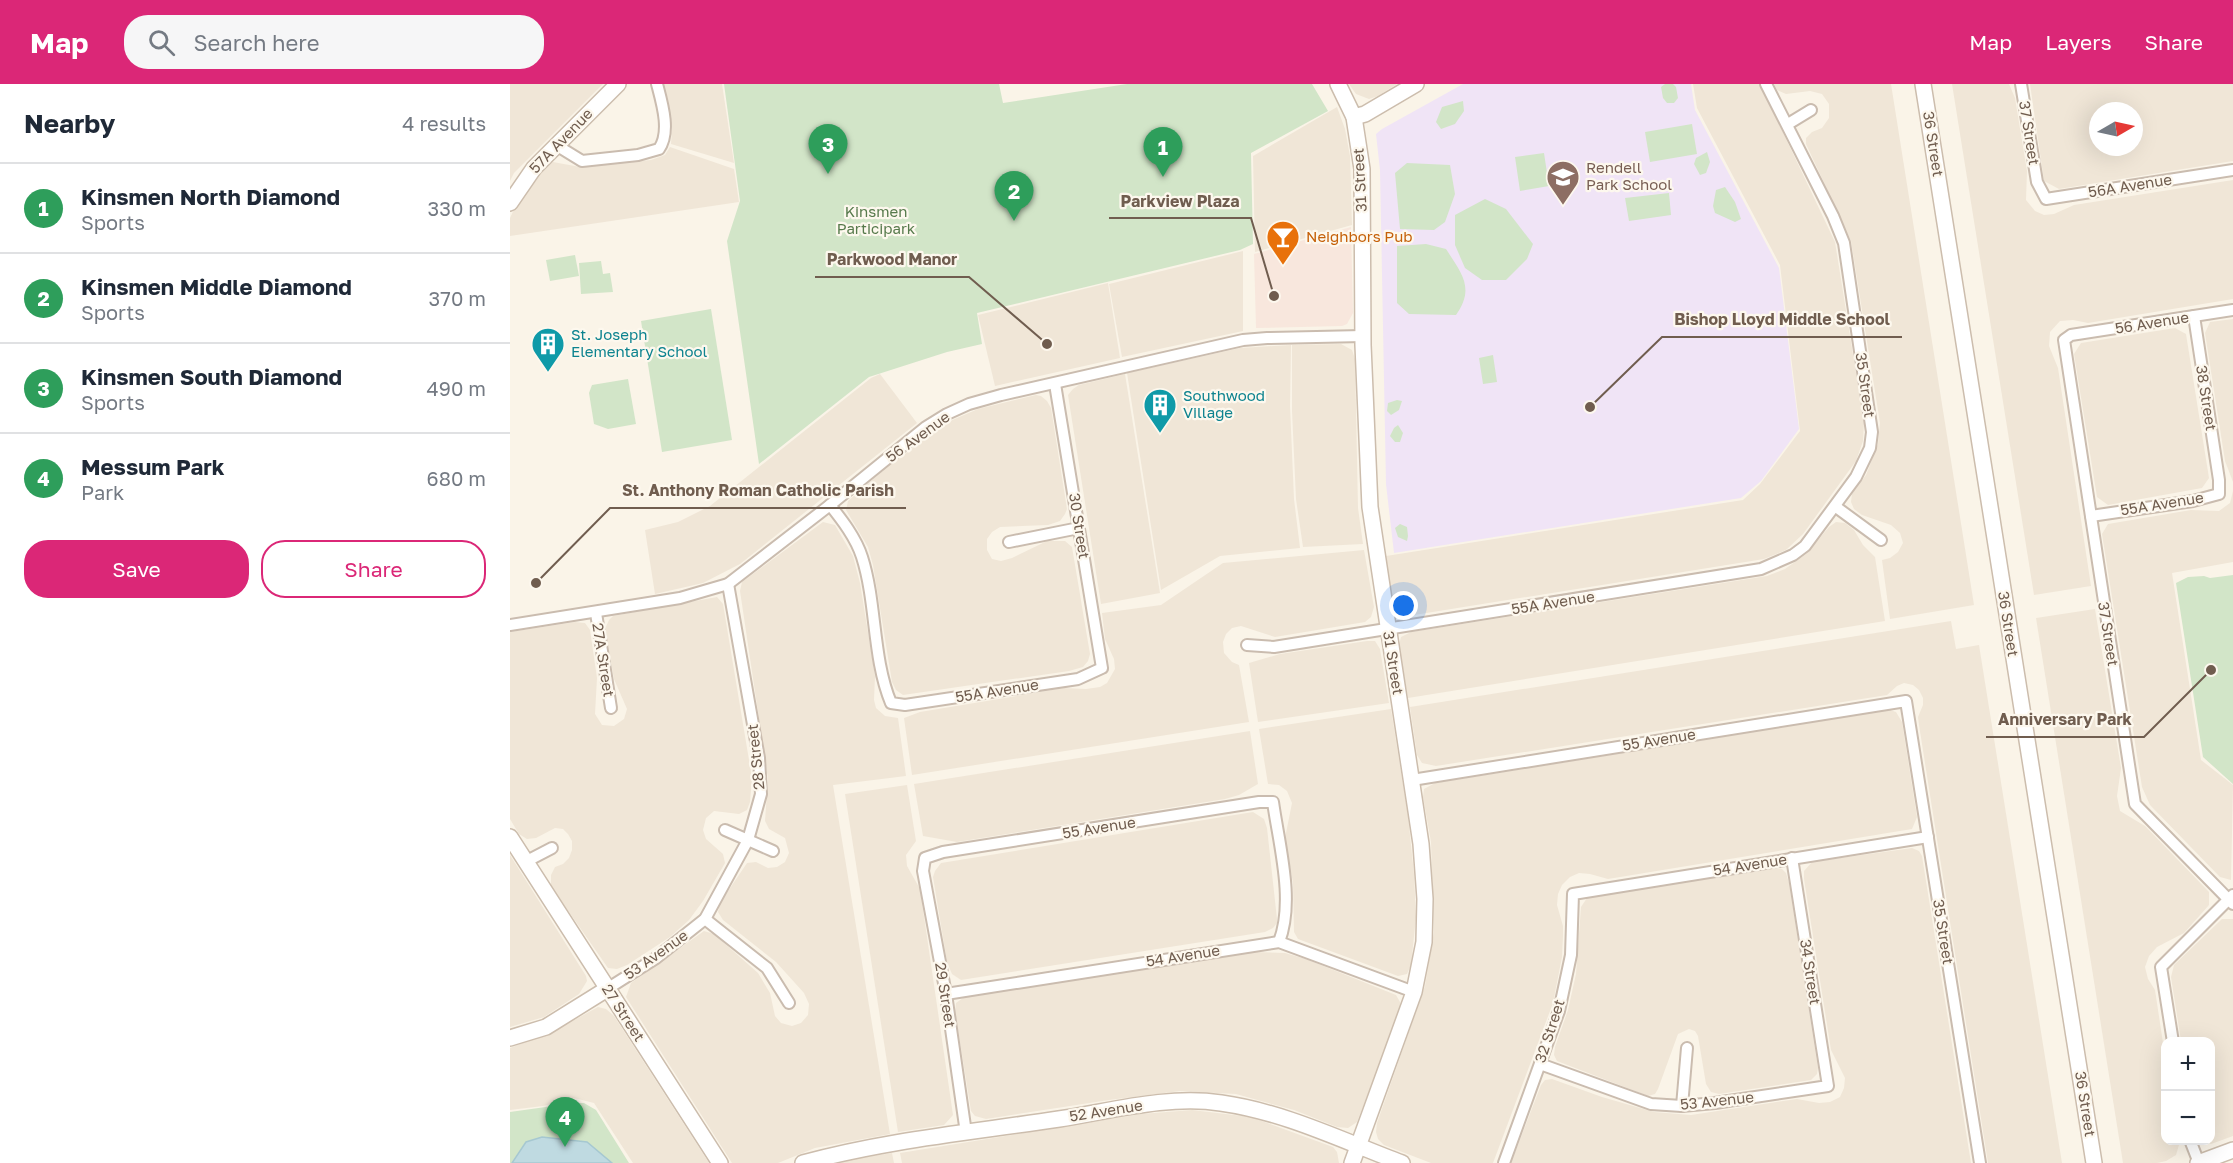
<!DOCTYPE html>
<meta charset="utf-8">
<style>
:root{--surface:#fff;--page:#f6f6f7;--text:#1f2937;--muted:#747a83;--line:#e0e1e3;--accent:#db2777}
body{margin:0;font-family:"Golos Text",sans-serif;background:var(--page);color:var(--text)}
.controls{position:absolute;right:18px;bottom:18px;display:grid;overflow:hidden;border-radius:12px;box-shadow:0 6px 24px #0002}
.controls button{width:54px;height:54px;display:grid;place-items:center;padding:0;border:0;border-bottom:2px solid var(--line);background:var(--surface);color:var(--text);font:30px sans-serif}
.compass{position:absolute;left:1579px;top:18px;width:54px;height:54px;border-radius:50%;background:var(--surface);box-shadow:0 6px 24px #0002;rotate:81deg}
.you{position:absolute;left:894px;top:522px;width:21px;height:21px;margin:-15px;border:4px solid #fff;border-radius:50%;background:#1a73e8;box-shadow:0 0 0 9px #1a73e833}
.badge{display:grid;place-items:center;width:39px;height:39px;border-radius:50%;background:var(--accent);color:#fff;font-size:20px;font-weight:700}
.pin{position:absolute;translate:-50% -50px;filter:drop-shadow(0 2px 3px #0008)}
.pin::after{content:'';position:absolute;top:32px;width:21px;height:18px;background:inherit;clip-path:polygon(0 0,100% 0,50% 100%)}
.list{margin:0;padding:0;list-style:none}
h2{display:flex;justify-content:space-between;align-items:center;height:78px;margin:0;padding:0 24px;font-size:26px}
h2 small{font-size:20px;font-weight:400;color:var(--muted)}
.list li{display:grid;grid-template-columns:39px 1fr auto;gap:18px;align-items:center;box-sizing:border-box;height:90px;padding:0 24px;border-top:2px solid var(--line)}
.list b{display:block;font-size:22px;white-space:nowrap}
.list p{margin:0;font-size:20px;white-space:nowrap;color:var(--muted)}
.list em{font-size:20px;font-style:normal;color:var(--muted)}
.actions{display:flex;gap:12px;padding:18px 24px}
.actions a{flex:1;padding:14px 0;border:2px solid var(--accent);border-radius:24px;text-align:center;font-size:21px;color:var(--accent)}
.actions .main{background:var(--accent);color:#fff}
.icon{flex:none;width:33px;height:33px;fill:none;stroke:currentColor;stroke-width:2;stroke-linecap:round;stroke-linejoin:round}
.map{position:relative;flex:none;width:1723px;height:1079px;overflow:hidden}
header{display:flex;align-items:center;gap:36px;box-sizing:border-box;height:84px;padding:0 30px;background:var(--accent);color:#fff}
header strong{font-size:28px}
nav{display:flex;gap:33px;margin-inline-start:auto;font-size:21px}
.search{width:420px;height:54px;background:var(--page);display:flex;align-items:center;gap:15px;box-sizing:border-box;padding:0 21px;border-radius:24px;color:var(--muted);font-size:22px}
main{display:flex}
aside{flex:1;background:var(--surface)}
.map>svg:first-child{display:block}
.residential{fill:#f0e6d7;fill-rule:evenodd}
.commercial{fill:#f8e7dd}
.education{fill:#f0e4f6}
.green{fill:#d2e5c8}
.water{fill:#bfdae1;stroke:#a6c8d1;stroke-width:1.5}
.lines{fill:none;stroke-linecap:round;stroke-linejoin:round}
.street-casing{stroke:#cabcaf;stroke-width:14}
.secondary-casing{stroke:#ccbdad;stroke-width:18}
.street{stroke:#fff;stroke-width:10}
.secondary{stroke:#fff;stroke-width:15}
.labels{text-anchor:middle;stroke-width:4.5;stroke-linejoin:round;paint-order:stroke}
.street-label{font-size:15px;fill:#705d4f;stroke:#fdf8ee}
.education-label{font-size:15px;fill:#785e54;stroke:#fdf8ee;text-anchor:start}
.park-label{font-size:15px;fill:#577a4c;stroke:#fdf8ee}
.food-label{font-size:15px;fill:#c56008;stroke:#fdf8ee;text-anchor:start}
.culture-label{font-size:15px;fill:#0d838f;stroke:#fdf8ee;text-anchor:start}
.leader{fill:none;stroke:#705d4f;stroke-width:2}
.callout-dot{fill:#705d4f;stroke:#fdf8ee;stroke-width:2}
.callout-label{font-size:16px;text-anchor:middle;font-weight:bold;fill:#705d4f;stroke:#fdf8ee;stroke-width:4.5;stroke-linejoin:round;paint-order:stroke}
</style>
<header>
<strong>Map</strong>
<div class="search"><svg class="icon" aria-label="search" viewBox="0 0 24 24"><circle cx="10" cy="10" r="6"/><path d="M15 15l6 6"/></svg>Search here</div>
<nav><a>Map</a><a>Layers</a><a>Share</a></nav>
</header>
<main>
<aside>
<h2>Nearby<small>4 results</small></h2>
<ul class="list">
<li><span class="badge" style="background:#2e9e5b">1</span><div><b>Kinsmen North Diamond</b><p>Sports</p></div><em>330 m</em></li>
<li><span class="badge" style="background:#2e9e5b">2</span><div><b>Kinsmen Middle Diamond</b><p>Sports</p></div><em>370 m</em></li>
<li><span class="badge" style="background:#2e9e5b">3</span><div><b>Kinsmen South Diamond</b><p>Sports</p></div><em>490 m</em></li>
<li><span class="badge" style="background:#2e9e5b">4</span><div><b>Messum Park</b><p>Park</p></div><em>680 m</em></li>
</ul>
<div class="actions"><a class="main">Save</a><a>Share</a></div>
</aside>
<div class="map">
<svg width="1723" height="1079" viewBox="0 0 1723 1079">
<rect width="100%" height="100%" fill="#faf4e8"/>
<g class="residential">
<path d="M0,0H93L4,89L0,97Z"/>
<path d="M152,0H212L224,79L161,60L162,45Z"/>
<path d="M839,0H887L868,12L859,15L846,10Z"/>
<path d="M1183,0H1250L1325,158L1354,339L1353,357L1346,377L1293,450L1276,466L1254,475L904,531L896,532L888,529L883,522L876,472L1233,416L1250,400L1290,347L1270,181L1187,24Z"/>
<path d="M1264,0H1381L1464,521L1380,535L1372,476L1380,474L1388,468L1393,459L1390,449L1381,441L1352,431L1344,425L1341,418L1342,410L1356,391L1368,360L1370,339L1341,157L1296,60V54L1302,48L1312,44L1319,34V20L1312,10L1300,7L1276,10L1267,6Z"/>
<path d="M1442,0H1499L1505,14L1517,87L1516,116L1525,127L1534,131L1544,130L1564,121L1723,96V215L1578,239L1563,236L1550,237L1540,248L1539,262L1548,284L1581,502L1524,511Z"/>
<path d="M1723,0V77L1549,105L1534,97L1520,0ZM1588,27H1624V63H1588Z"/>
<path d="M827,23L835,45L840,72L842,141L745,168L743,72Z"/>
<path d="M160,63L224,85L229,118L0,152V134L9,115L34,83L43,78L70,83L141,76L155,71Z"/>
<path d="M733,167V247L612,273L599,200Z"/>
<path d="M598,199L610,274L485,302L468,231Z"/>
<path d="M1723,235V398L1715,377L1695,249L1700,238Z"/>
<path d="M1665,244L1676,250L1699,394L1692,404L1598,421L1587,413L1564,270L1571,259Z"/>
<path d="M831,260L842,266L845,275L848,424L853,460L793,463L786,415L782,327V261Z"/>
<path d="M781,261L780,322L784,415L790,464L710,472L651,506L617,289L730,264Z"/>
<path d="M370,290L407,339L230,480L193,499L145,510L135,446L168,438L200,422L361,294Z"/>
<path d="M615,290L650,509L591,520L558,311L563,305L569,301Z"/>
<path d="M526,311L531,312L537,317L541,324L557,425L555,430L550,437L538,441L490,443L482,448L477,455V466L482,475L491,477L502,474L537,457H555L562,463L580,570L578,577L573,583L559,587L393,611L386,606L382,598L363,481L358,463L336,426L338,417L378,382L440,337L468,325Z"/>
<path d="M1723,407V478L1662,489L1691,676L1723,701L1721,796L1710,793L1640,721L1632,703L1592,450L1598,440L1681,426L1709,427L1720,419Z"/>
<path d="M313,438L325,441L343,472L350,499L365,592L364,616L366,624L375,632L388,634L396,692L323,701L380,1050L305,1064L268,1079H222L116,913L121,899L194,847L204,850L248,889L260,909L265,932L271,939L282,942L291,939L298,931L299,920L294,909L266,878L213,836L208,828L210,819L237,779L246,778L258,784L267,783L275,778L279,769L275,754L259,745L255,737L258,695L230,507L232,498Z"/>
<path d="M1326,438L1335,439L1344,446L1353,461L1365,473L1375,537L898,614L889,561L891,553L901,548L1257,492L1275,485L1296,470L1319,443Z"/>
<path d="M854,466L864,523L861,533L855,538L765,553L731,542L722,544L716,550L713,558L714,569L722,578L729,581L739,638L402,691L394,634L410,628L554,604L576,605L590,603L597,599L605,585L604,575L595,555L592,529L651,521L713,479Z"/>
<path d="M207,513L213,520L242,694L240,718L237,726L229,730L204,727L196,734L193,746L196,755L213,770L215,779L193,817L179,836L160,853L117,881L107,885L98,884L41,802V791L45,783L53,780L59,774L62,766V757L58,750L53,745L45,744L26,754L17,755L9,750L0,735V548L65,538L75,539L80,546L87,594L85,630L92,641L104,642L114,635L117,625L104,595L95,545L99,536L103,532Z"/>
<path d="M1585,525L1611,684L1607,712L1610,727L1635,742L1699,808V821L1674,849L1647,863L1639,872L1635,883L1638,895L1645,906L1655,972L1656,1056L1669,1057V1061L1666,1071L1656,1077L1647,1079H1613L1526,534Z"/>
<path d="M1441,537L1446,565L1469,561L1552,1079H1478L1409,641L1408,633L1413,621V614L1409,606L1403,601L1394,599L1387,602L1377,611L926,682L912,679L907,671L900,623Z"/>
<path d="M857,557H865L870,565L879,619L748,638L739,579L770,570Z"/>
<path d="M881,625L898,732L904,790L906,833L901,881L897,890L888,892L788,855L784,848L783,799L775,754L782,719L777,707L769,701L758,700L749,645Z"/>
<path d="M1380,626L1386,628L1392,638L1407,733L1402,745L1098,795L1080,790L1069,789L1060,793L1052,801L1048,810L1047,821L1053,842V852L1052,873L1043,919L983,1079H921L874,1061L868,1055L866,1048L867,1039L915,902L924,848L921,758L913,713L914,705L925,699Z"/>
<path d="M740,647L748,700L729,711L715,715L447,758L413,752L404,700Z"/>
<path d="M397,701L406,757L396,771L397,782L410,805L443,1031L434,1041L388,1048L335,710Z"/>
<path d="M743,728L754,735L757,744L767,835V839L763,844L755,848L451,896L442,890L437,878L423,793L425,787L431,779Z"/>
<path d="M1402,764L1409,767L1412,772L1461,1079H1001L1031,1001L1035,996L1042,995L1092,1013L1144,1028L1181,1031L1287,1015L1309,1019L1320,1018L1330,1013L1334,1004L1335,994L1321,966L1294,795V787L1302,778Z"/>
<path d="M0,771L76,892L77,897L69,910L34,933L0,943Z"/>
<path d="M1266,784L1272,785L1276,789L1279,799L1308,984L1307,990L1301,996L1209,1010L1201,1008L1196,1000L1188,952L1185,947L1179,945L1168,950L1148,1005L1145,1010L1138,1012L1047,977L1044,971L1045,963L1058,926L1066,890L1071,823L1077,814Z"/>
<path d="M1712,835H1723V1052L1701,1060L1692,1057L1700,1056V958L1671,957L1661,893L1664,881Z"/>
<path d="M744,868L775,869L796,875L886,911L890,918V927L847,1038L838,1044L827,1043L784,1026L726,1010L670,1007L599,1016L476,1035L465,1032L461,1027L445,927L446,919L453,914L460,911Z"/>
<path d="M88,923L96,925L104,932L199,1079H123L84,1019L64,1014L33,1022L0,1026V964L46,946Z"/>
<path d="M682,1026L741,1033L823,1063L827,1068L829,1079H392L390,1069L631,1030Z"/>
<path d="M382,1069L384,1079H318Z"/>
</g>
<path class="commercial" d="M841,143L843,229L837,240L832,242L746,244L744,170Z"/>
<path class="education" d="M953,0H1181L1185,26L1269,184L1289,345L1251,397L1231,414L884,469L876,400L870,86L866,50L872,45Z"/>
<g class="green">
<path d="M214,0H489L493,19L617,0H802L818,27L741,69L743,160L730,166L467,229L472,260L437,268L359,293L249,380L217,157L230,117Z"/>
<path d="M1155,0H1163L1166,3L1168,14L1164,19H1157L1153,14L1151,3Z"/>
<path d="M953,17L954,27L945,40L931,45L926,38L932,23Z"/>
<path d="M1182,40L1187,70L1140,78L1135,48Z"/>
<path d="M1197,68L1200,78L1196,89L1190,91L1184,80L1186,74Z"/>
<path d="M1034,69L1039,102L1010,107L1005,73Z"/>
<path d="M897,79L940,81L945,110L935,138L924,146L890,145L885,89Z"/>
<path d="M1215,103L1225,118L1231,135L1225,138L1205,129L1203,122L1206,106Z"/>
<path d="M1159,109L1161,131L1119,137L1115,114Z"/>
<path d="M975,115L996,125L1023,160L1017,175L996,196H972L955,184L945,161V131Z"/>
<path d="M916,160L936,165C952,190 965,204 946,231L899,230L887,219V162Z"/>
<path d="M65,171L69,192L40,197L36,176Z"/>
<path d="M91,177L93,190L100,189L103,208L71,210L69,179Z"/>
<path d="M201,225L222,356L152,368L131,237Z"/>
<path d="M983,271L987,298L973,300L969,274Z"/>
<path d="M118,295L126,340L98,345L84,340L79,309L82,301Z"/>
<path d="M887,316L892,317L889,326L881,331L877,327L878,319Z"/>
<path d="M888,341L893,349L890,358H885L880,352L884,344Z"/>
<path d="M890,440L897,443L898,452L897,457L888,453L885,444Z"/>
<path d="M1723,491V700L1693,673L1666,499L1678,493L1694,492L1700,494Z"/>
<path d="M64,1019H74L86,1026L119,1079H0V1028Z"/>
</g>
<path class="water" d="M32,1053L77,1058L102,1079H2L16,1058Z"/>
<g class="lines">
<g class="street-casing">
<g id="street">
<path d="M1511,0L1527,98L1536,115L1723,86"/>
<path d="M1278,40L1301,26"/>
<path d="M46,61L72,77L128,71L149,65C161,48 152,19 147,0"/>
<path d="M1723,226L1561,251L1554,256L1625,720L1723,820"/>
<path d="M320,421C332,436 346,454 352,473C367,520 362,573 381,619L395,621L568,595L592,584L545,300"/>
<path d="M1326,423L1371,456"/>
<path d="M1581,432L1683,417L1709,410V396L1684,232"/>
<path d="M499,458L569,444"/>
<path d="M86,529L101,624"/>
<path d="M0,541L170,514L218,500L320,421L416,343L437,330L459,320L491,311L733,256L757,254L853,252"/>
<path d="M737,561L764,563L1251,485L1283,471L1295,462L1346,393L1360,364L1362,348L1334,159L1323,132L1256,0"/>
<path d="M902,696L1396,617L1470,1079"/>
<path d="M215,746L263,767"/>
<path d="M17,777L42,764"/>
<path d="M195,835L257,884L279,919"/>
<path d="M97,905L146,874L195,835L238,756L251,710L249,674L218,500"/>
<path d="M436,910L769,858L904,908"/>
<path d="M1663,958L1651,883L1723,811"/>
<path d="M1030,980L1141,1020L1172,1022L1205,1019L1318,1002L1282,774"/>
<path d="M1172,1022L1177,964"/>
<path d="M456,1049L436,910L413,787L415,774L433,768L749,718H763C769,761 785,817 769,858"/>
<path d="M1680,1056L1689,1079"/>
<path d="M994,1079L1049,927L1061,871L1063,810L1418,753"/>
</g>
</g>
<g class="secondary-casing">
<g id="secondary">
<path d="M828,0L844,33L852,85L853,261L860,423L911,760L915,815L914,858L904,908L842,1079"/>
<path d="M1413,0L1584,1079"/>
<path d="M844,33L855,30L906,0"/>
<path d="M0,119L24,84L108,0"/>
<path d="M0,753L210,1079"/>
<path d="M0,954L36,943L97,905"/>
<path d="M293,1079C376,1056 464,1048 549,1035C601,1027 658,1011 711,1019C775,1028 833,1057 892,1079"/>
<path d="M1688,1079L1723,1066"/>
</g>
</g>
<use href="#street" class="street"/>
<use href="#secondary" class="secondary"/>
</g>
<defs>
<g id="school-pin" transform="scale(1.725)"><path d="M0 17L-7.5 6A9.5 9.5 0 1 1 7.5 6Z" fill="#8d6e63" stroke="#fdf8ee"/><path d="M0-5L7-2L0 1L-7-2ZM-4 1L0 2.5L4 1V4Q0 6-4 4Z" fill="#fff"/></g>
<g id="bar-pin" transform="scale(1.725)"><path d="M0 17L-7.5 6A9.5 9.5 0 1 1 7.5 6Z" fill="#e8710a" stroke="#fdf8ee"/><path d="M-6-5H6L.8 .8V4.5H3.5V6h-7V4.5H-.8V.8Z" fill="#fff"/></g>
<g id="building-pin" transform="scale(1.725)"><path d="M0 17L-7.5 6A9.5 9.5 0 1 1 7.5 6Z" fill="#0f9aa8" stroke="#fdf8ee"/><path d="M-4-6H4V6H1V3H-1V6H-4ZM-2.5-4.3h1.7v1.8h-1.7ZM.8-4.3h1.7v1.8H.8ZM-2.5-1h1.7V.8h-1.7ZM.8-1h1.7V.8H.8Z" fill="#fff"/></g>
</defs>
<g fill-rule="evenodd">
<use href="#school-pin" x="1053" y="93"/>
<use href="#bar-pin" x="773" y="153"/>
<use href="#building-pin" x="38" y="260"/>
<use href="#building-pin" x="650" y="321"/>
</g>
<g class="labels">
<g class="street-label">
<text transform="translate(1519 49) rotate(81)" y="5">37 Street</text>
<text transform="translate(51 57) rotate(-46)" y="5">57A Avenue</text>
<text transform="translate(1423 60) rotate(81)" y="5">36 Street</text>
<text transform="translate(850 96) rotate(-93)" y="5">31 Street</text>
<text transform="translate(1620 102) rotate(-9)" y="5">56A Avenue</text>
<text transform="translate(1642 239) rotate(-9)" y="5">56 Avenue</text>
<text transform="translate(1355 301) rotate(82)" y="5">35 Street</text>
<text transform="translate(1696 314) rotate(81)" y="5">38 Street</text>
<text transform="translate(408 353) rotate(-36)" y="5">56 Avenue</text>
<text transform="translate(1652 420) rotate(-9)" y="5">55A Avenue</text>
<text transform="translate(569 442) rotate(81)" y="5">30 Street</text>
<text transform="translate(1043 519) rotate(-9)" y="5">55A Avenue</text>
<text transform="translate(1498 540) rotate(81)" y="5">36 Street</text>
<text transform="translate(1598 550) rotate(81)" y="5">37 Street</text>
<text transform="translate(93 576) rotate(81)" y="5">27A Street</text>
<text transform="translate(883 579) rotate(81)" y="5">31 Street</text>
<text transform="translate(487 607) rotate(-9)" y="5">55A Avenue</text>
<text transform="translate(1149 656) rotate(-9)" y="5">55 Avenue</text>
<text transform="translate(246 673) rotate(-96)" y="5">28 Street</text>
<text transform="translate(589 744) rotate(-9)" y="5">55 Avenue</text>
<text transform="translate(1240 781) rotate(-9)" y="5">54 Avenue</text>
<text transform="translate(1433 848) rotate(81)" y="5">35 Street</text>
<text transform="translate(146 871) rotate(-35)" y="5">53 Avenue</text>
<text transform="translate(673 872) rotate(-9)" y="5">54 Avenue</text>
<text transform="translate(1300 888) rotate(81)" y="5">34 Street</text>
<text transform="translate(435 911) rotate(81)" y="5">29 Street</text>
<text transform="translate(113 929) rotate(57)" y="5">27 Street</text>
<text transform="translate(1040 947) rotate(-72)" y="5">32 Street</text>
<text transform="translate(1207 1017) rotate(-6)" y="5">53 Avenue</text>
<text transform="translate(1575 1020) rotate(81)" y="5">36 Street</text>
<text transform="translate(596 1027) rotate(-9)" y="5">52 Avenue</text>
</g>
<g class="education-label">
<text x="1076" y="89">Rendell<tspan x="1076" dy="17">Park School</tspan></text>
</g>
<g class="park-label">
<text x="366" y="133">Kinsmen<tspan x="366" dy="17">Participark</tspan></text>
</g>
<g class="food-label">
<text x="796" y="158">Neighbors Pub</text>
</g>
<g class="culture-label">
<text x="61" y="256">St. Joseph<tspan x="61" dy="17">Elementary School</tspan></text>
<text x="673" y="317">Southwood<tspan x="673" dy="17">Village</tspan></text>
</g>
</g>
<path class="leader" d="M764 212L741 134H599M537 260L459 193H305M1080 323L1152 253H1392M26 499L100 424H396M1701 586L1634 653H1476"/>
<g class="callout-dot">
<circle cx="764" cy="212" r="6"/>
<circle cx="537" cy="260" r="6"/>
<circle cx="1080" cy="323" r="6"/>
<circle cx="26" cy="499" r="6"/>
<circle cx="1701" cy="586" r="6"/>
</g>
<g class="callout-label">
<text x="670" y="123">Parkview Plaza</text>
<text x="382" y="181">Parkwood Manor</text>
<text x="1272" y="241">Bishop Lloyd Middle School</text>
<text x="248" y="412">St. Anthony Roman Catholic Parish</text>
<text x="1555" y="641">Anniversary Park</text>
</g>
</svg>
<div class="controls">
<button>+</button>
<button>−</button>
</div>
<svg class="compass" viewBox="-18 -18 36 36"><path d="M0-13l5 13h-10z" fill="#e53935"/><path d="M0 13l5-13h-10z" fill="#747a83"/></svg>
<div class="you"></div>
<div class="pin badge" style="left:653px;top:93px;background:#2e9e5b">1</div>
<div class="pin badge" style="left:504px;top:137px;background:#2e9e5b">2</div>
<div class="pin badge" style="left:318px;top:90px;background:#2e9e5b">3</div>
<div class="pin badge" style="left:55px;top:1063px;background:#2e9e5b">4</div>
</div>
</main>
